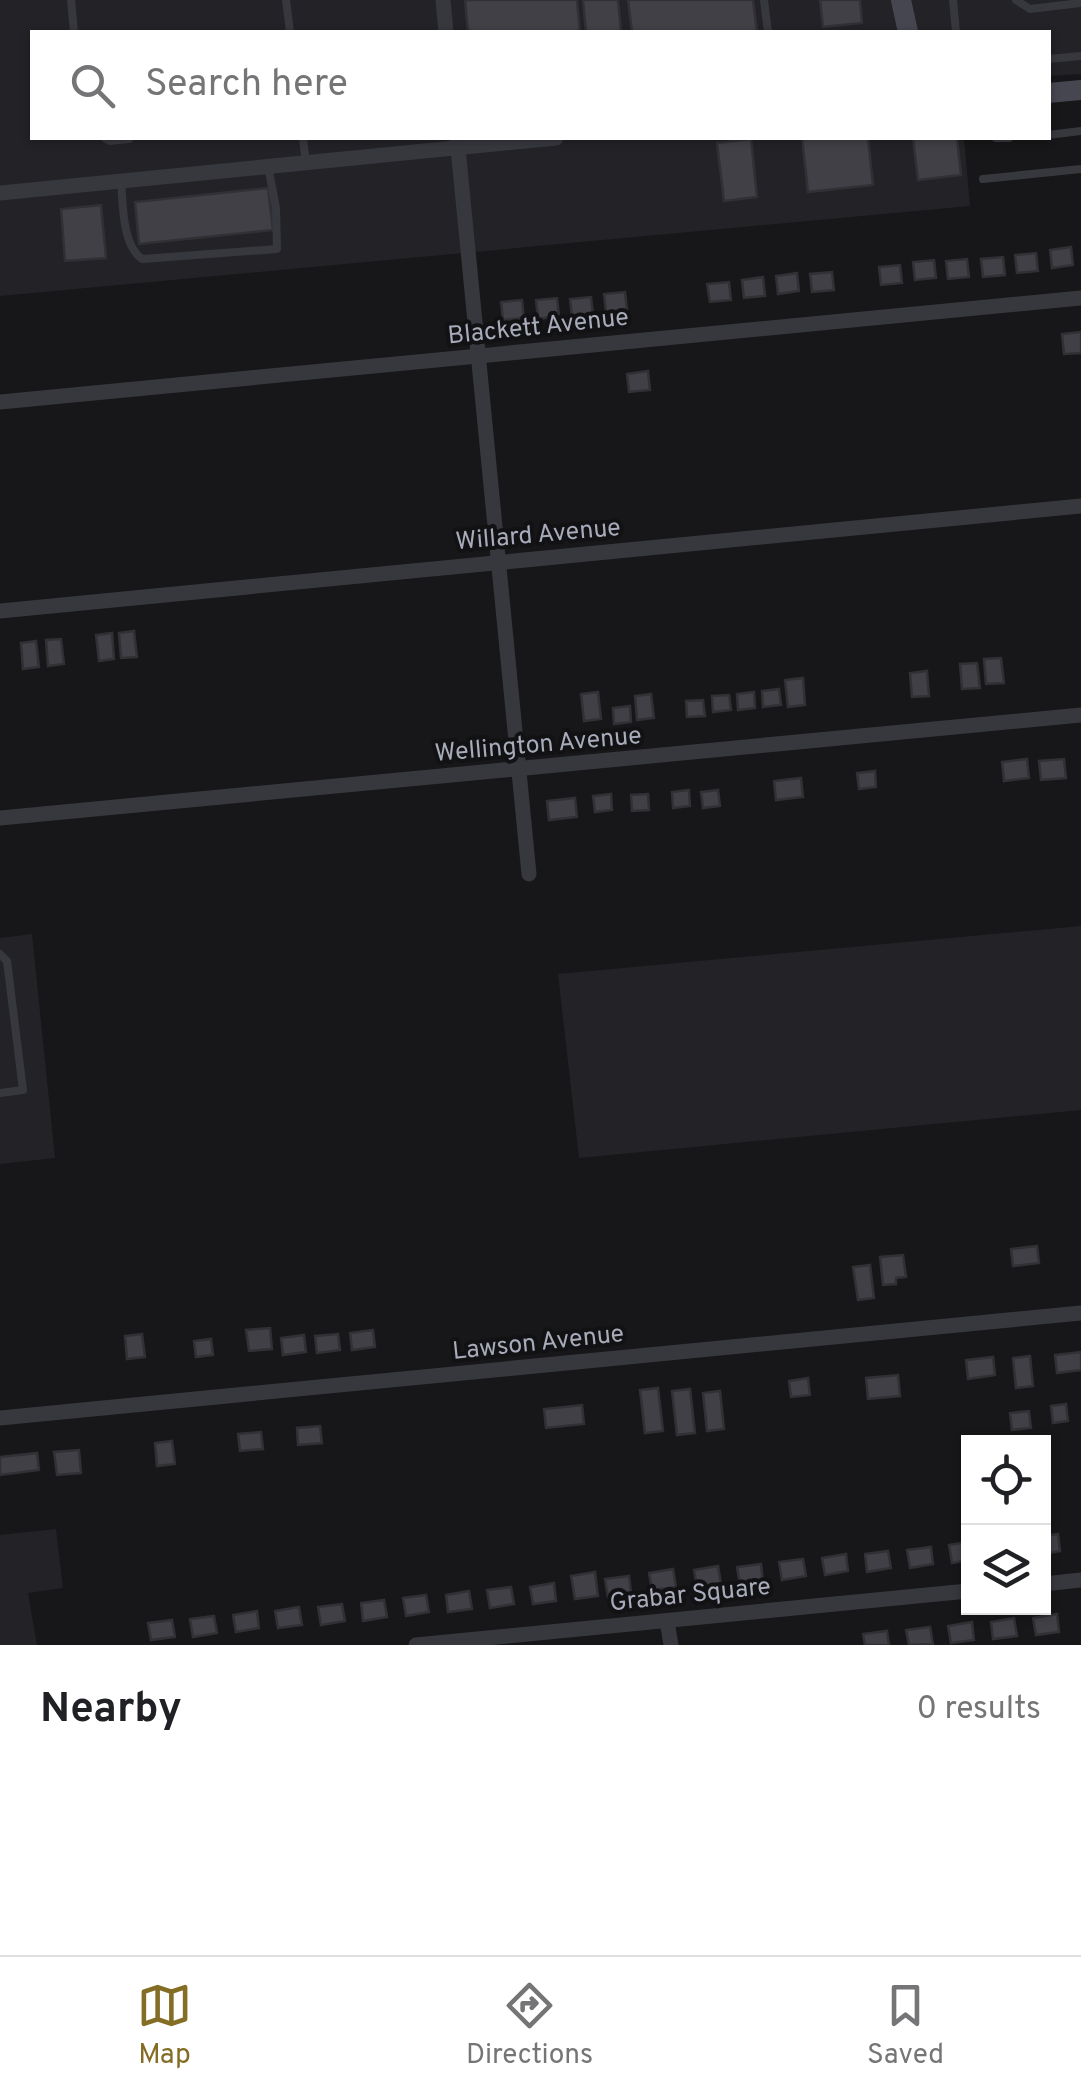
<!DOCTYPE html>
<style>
:root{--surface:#fff;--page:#f2f2f2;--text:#202124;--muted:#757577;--line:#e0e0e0;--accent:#846e26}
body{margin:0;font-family:Overpass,sans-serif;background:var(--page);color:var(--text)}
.controls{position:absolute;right:30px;bottom:30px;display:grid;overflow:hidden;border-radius:0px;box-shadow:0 2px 8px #0004}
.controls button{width:90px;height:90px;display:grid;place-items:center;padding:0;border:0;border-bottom:2px solid var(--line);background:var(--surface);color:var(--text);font:50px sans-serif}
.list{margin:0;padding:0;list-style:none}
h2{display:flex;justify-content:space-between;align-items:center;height:130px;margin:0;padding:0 40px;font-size:42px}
h2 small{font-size:32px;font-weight:400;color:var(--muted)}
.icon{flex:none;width:55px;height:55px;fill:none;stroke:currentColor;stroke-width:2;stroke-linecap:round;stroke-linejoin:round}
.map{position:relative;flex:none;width:1081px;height:1645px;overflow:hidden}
.search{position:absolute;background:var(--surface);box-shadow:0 2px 8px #0004;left:30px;right:30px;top:30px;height:110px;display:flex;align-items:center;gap:25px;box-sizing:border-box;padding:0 35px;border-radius:0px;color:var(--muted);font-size:38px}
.sheet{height:310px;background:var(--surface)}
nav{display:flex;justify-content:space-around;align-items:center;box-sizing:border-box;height:140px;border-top:2px solid var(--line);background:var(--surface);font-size:28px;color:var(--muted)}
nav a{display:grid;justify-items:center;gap:5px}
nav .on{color:var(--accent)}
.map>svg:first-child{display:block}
.built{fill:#232226}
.building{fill:#404046;stroke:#313035;stroke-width:2.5}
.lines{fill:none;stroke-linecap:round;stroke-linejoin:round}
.lane{stroke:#37383e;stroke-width:8}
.street{stroke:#37383e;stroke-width:15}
.secondary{stroke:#45464f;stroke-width:20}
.labels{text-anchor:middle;stroke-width:8;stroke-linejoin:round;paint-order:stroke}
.street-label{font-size:25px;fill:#a7abba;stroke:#121214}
</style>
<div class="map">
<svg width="1081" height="1645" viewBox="0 0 1081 1645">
<rect width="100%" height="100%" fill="#171719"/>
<g class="built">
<path d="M0,0H1081V74L1049,76L1048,32H32V138H964L970,206L0,296Z"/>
<path d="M1081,926V1110L579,1158L558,974Z"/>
<path d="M32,934L55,1158L0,1164V938Z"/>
<path d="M56,1529L63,1588L28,1593L37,1645H0V1535Z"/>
</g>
<g class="building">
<path d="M465,0H577L580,32H468Z"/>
<path d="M583,0H618L621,32H586Z"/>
<path d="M628,0H753L757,32H632Z"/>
<path d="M820,0H860L862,23L823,27Z"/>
<path d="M802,138H868L873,185L808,192Z"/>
<path d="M913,138H957L961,175L918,180Z"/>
<path d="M751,139L757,197L724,201L717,143Z"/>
<path d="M268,188L273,230L139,244L135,202Z"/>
<path d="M101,205L106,258L65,261L61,209Z"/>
<path d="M1071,247L1073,265L1052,268L1050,250Z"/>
<path d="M1036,253L1038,271L1017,273L1015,255Z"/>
<path d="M1003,257L1005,275L983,277L981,259Z"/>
<path d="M967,259L969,277L948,279L946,261Z"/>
<path d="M934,260L936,278L915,280L913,262Z"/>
<path d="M900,265L902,283L881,285L879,267Z"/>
<path d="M832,272L834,290L812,292L810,274Z"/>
<path d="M797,273L799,291L778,294L776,276Z"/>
<path d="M763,277L765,296L744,298L742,280Z"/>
<path d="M729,282L731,300L710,302L707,284Z"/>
<path d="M625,292L627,310L606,312L604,294Z"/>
<path d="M591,297L593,315L572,317L570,299Z"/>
<path d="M557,298L559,316L538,319L536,300Z"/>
<path d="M522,300L524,318L503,320L501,302Z"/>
<path d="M1081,332V353L1064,354L1062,334Z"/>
<path d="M648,371L650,390L629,392L627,374Z"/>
<path d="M134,631L137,657L121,658L119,633Z"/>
<path d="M112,633L114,659L99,661L96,635Z"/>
<path d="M61,639L64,664L48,666L46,640Z"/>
<path d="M36,641L39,667L23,669L21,643Z"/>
<path d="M1001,658L1004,683L986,684L984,659Z"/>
<path d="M977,663L980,688L962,689L960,664Z"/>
<path d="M927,671L929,696L912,697L910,673Z"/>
<path d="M803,678L805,705L788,707L785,680Z"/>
<path d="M779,689L781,705L763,707L762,691Z"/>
<path d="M598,692L601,719L584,721L581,694Z"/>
<path d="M754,692L755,708L738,710L737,694Z"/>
<path d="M651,694L654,718L637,720L635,696Z"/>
<path d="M729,695L731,710L713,712L712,696Z"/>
<path d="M703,700L705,716L687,717L686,701Z"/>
<path d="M630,706L631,722L614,724L613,708Z"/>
<path d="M1027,759L1029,778L1004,781L1002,762Z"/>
<path d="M1064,759L1066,778L1041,780L1039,761Z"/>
<path d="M875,771L876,787L859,789L857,773Z"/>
<path d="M801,778L803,797L776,800L774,781Z"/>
<path d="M689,790L690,806L673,808L672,792Z"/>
<path d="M718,790L720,806L703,808L701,792Z"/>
<path d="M611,794L612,810L595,812L593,796Z"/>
<path d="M648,794L649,810L632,811L631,795Z"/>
<path d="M575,798L577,817L549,820L547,801Z"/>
<path d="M1037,1246L1039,1263L1013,1266L1011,1249Z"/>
<path d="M903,1255L906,1277L896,1278V1284L883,1285L880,1257Z"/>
<path d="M870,1265L874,1298L858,1300L853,1267Z"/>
<path d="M270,1328L272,1349L249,1351L246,1330Z"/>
<path d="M373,1330L375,1347L352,1350L350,1333Z"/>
<path d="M142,1334L145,1357L127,1359L125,1336Z"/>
<path d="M338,1334L340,1350L317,1353L315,1336Z"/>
<path d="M304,1335L306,1352L283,1355L281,1338Z"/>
<path d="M211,1339L213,1355L196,1357L194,1341Z"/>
<path d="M1081,1352V1370L1057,1373L1055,1355Z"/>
<path d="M1030,1356L1033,1386L1016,1388L1013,1358Z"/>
<path d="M993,1357L995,1375L968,1379L966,1360Z"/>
<path d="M898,1375L900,1396L868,1399L866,1378Z"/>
<path d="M808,1378L810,1395L791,1397L789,1381Z"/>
<path d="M658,1388L663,1431L645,1433L640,1390Z"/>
<path d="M690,1389L695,1433L677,1435L672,1391Z"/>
<path d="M720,1391L724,1429L707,1431L703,1393Z"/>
<path d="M1066,1404L1068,1421L1053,1423L1051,1406Z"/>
<path d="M582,1405L584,1424L546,1428L544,1409Z"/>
<path d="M1029,1411L1031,1428L1012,1430L1010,1413Z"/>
<path d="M320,1426L322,1443L298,1445L297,1428Z"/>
<path d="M261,1432L263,1449L240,1451L238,1434Z"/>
<path d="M172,1441L175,1464L157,1466L155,1443Z"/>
<path d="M79,1450L81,1473L57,1475L54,1452Z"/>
<path d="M37,1453L39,1470L0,1475V1457Z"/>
<path d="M1058,1534L1060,1551L1044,1554V1536Z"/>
<path d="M968,1542V1560L952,1563L949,1545Z"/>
<path d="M931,1547L933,1564L910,1568L907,1550Z"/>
<path d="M888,1551L891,1568L867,1572L865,1554Z"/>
<path d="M846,1554L848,1571L825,1575L822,1558Z"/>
<path d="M803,1559L806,1576L782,1580L779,1562Z"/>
<path d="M761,1564L763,1581L740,1585L737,1567Z"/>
<path d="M718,1566L721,1584L697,1587L694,1570Z"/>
<path d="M673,1569L676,1587L652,1590L649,1573Z"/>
<path d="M595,1572L598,1596L575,1599L571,1576Z"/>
<path d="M629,1576L631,1593L608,1597L605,1579Z"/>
<path d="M554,1583L556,1601L533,1604L530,1587Z"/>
<path d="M511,1587L514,1604L490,1608L487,1590Z"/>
<path d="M469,1591L472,1609L448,1612L446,1595Z"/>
<path d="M426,1595L429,1612L406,1616L403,1598Z"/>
<path d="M384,1600L387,1617L363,1621L361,1603Z"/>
<path d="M342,1604L345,1621L321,1625L318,1607Z"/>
<path d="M299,1607L302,1625L278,1628L275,1611Z"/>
<path d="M257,1611L259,1628L236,1632L233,1615Z"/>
<path d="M1057,1614L1059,1632L1036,1635L1033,1618Z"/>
<path d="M214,1616L217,1633L193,1637L190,1619Z"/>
<path d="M1014,1618L1017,1636L993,1639L991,1622Z"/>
<path d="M172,1620L175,1637L151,1640L148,1623Z"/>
<path d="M972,1622L974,1640L951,1643L948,1626Z"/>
<path d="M930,1627L933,1644L909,1645L906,1630Z"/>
<path d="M887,1631L889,1645H865L863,1634Z"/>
</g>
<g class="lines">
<g class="lane">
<path d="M71,0L74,32"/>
<path d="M286,0L290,32"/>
<path d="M764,0L768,32"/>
<path d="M953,0L956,32"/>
<path d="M1016,0L1030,9L1081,3"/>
<path d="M1048,59L1081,56"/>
<path d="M1048,135L1081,131"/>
<path d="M105,138L110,141L129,139"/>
<path d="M303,138L306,163"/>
<path d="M996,138H1009"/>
<path d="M983,179L1081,169"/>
<path d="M121,181C123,204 122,245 142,259L277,249L276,208L268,166"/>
<path d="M0,954L7,961L23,1090L0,1093"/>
</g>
<g class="street">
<path d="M443,0L446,32"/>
<path d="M457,138L529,874"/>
<path d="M0,193L556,138"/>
<path d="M0,402L1081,298"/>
<path d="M0,611L1081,506"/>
<path d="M0,818L1081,715"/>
<path d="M0,1418L1081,1313"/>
<path d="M1044,1584L1081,1580"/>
<path d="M667,1621L671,1645"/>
<path d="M416,1645L968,1591"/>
</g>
<g class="secondary">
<path d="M901,0L908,32"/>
<path d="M1048,93L1081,90"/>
</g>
</g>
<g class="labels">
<g class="street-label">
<text transform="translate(538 325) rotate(-6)" y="9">Blackett Avenue</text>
<text transform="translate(538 533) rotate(-5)" y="9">Willard Avenue</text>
<text transform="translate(538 743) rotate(-5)" y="9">Wellington Avenue</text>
<text transform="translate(538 1341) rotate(-6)" y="9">Lawson Avenue</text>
<text transform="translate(690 1593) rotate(-6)" y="9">Grabar Square</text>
</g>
</g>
</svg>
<div class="controls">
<button><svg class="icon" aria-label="locate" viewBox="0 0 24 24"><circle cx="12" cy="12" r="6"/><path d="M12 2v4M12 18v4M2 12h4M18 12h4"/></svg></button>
<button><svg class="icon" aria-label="layers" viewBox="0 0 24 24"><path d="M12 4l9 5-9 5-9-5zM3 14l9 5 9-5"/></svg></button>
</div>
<div class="search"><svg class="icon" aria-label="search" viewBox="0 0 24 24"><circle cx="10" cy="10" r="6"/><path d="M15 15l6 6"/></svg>Search here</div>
</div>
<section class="sheet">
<h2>Nearby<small>0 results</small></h2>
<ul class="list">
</ul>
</section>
<nav>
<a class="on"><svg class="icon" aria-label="map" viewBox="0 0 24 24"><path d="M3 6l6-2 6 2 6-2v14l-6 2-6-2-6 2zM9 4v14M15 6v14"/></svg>Map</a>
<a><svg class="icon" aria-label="directions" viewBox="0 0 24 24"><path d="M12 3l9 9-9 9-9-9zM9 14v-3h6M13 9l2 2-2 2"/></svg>Directions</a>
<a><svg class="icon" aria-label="saved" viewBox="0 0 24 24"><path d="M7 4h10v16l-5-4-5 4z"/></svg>Saved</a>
</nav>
